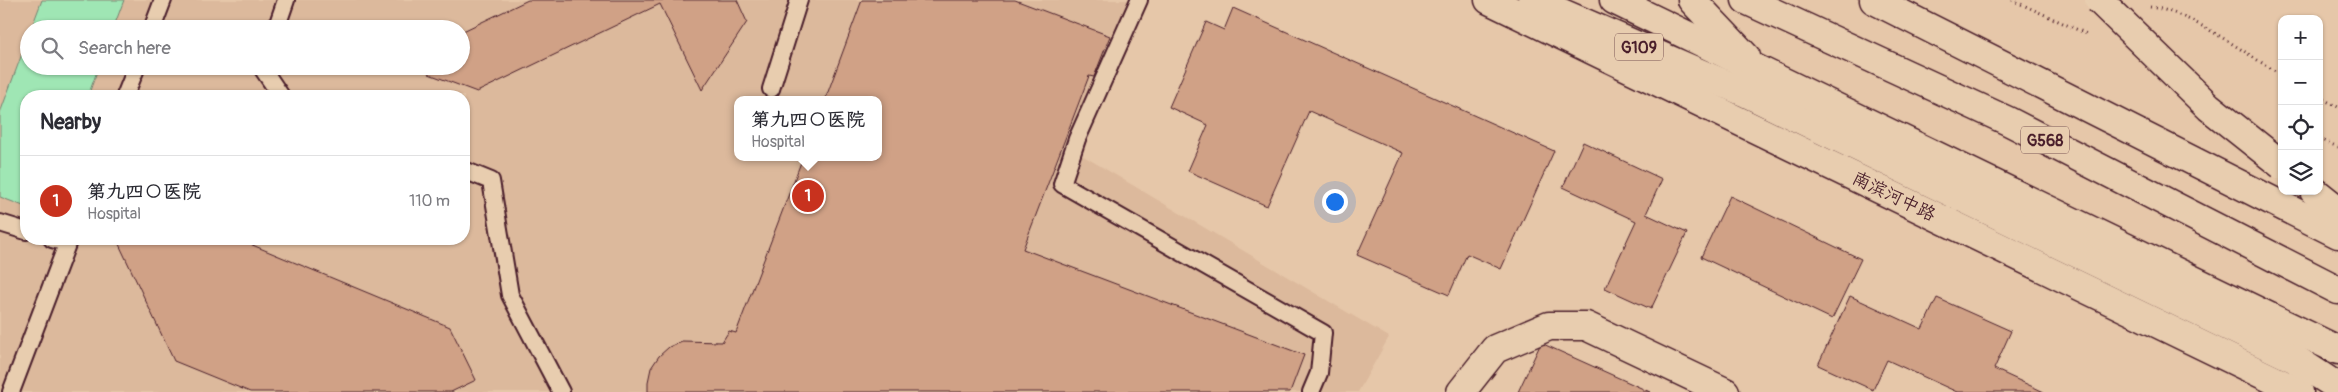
<!DOCTYPE html>
<meta charset="utf-8">
<style>
:root{--surface:#fff;--page:#f7f7f7;--text:#2b2b33;--muted:#7c7c81;--line:#e1e1e2;--accent:#c8321e}
body{margin:0;font-family:Pangolin,"LXGW WenKai TC",sans-serif;background:var(--page);color:var(--text)}
.controls{position:absolute;right:15px;top:15px;display:grid;overflow:hidden;border-radius:10px;box-shadow:0 1px 4px #0004}
.controls button{width:45px;height:45px;display:grid;place-items:center;padding:0;border:0;border-bottom:1px solid var(--line);background:var(--surface);color:var(--text);font:25px sans-serif}
.you{position:absolute;left:1334px;top:201px;width:18px;height:18px;margin:-12px;border:4px solid #fff;border-radius:50%;background:#1a73e8;box-shadow:0 0 0 8px #1a73e833}
.badge{display:grid;place-items:center;width:32px;height:32px;border-radius:50%;background:var(--accent);color:#fff;font-size:16px;font-weight:700}
.pin{position:absolute;translate:-50% -50%;border:2px solid #fff;box-shadow:0 1px 5px #0006}
.popup{position:absolute;left:734px;top:96px;width:148px;height:65px;box-sizing:border-box;display:grid;place-content:center;border-radius:10px;background:var(--surface);filter:drop-shadow(0 1px 4px #0005);font-size:16px;white-space:nowrap;color:var(--muted)}
.popup b{font-size:19px;color:var(--text)}
.popup::after{content:'';position:absolute;left:50%;top:100%;margin-left:-10px;border:10px solid transparent;border-top-color:var(--surface)}
.list{margin:0;padding:0;list-style:none}
h2{display:flex;justify-content:space-between;align-items:center;height:65px;margin:0;padding:0 20px;font-size:21px}
h2 small{font-size:16px;font-weight:400;color:var(--muted)}
.list li{display:grid;grid-template-columns:32px 1fr auto;gap:15px;align-items:center;box-sizing:border-box;height:90px;padding:0 20px;border-top:1px solid var(--line)}
.list b{display:block;font-size:19px;white-space:nowrap}
.list p{margin:0;font-size:16px;white-space:nowrap;color:var(--muted)}
.list em{font-size:16px;font-style:normal;color:var(--muted)}
.icon{flex:none;width:28px;height:28px;fill:none;stroke:currentColor;stroke-width:2;stroke-linecap:round;stroke-linejoin:round}
.map{position:relative;flex:none;width:2338px;height:392px;overflow:hidden}
.search{position:absolute;background:var(--surface);box-shadow:0 1px 4px #0004;left:20px;top:20px;width:450px;height:55px;display:flex;align-items:center;gap:12px;box-sizing:border-box;padding:0 18px;border-radius:28px;color:var(--muted);font-size:19px}
.panel{position:absolute;background:var(--surface);box-shadow:0 1px 4px #0004;left:20px;top:90px;width:450px;height:155px;border-radius:20px}
.map>svg:first-child{display:block}
.built{fill:#dcb99c;fill-rule:evenodd}
.green{fill:#9fe6b4;stroke:#748270}
.building{fill:#d0a186;stroke:#4a1f2b}
.lines{fill:none;stroke-linecap:round;stroke-linejoin:round}
.service-casing{stroke:#4a1f2b;stroke-width:20}
.minor-casing{stroke:#4a1f2b;stroke-width:31}
.tertiary-casing{stroke:#4a1f2b;stroke-width:31}
.primary-casing{stroke:#4a1f2b;stroke-width:31}
.trunk-casing{stroke:#4a1f2b;stroke-width:31}
.path{stroke:#4a1f2b;stroke-width:3;stroke-dasharray:1 4;stroke-linecap:butt}
.service{stroke:#e8cdaf;stroke-width:16}
.minor{stroke:#e8cdaf;stroke-width:28}
.tertiary{stroke:#e8cdaf;stroke-width:28}
.primary{stroke:#e8cdaf;stroke-width:28}
.trunk{stroke:#e8cdaf;stroke-width:28}
.trunk-bridge-casing{stroke:#4a1f2b;stroke-width:31;stroke-linecap:butt}
.trunk-bridge{stroke:#e8cdaf;stroke-width:28}
.labels{text-anchor:middle;stroke-width:5;stroke-linejoin:round;paint-order:stroke}
.shield{fill:#e8cdaf;stroke:#795353;stroke-width:1}
.shield-label{font-size:16px;font-weight:bold;fill:#4a1f2b}
.street-label{font-size:18px;fill:#4a1f2b;stroke:#e8cdaf}
</style>
<div class="map">
<svg width="2338" height="392" viewBox="0 0 2338 392">
<rect width="100%" height="100%" fill="#e6c7a9"/>
<filter id="ink" filterUnits="userSpaceOnUse"><feTurbulence type="fractalNoise" baseFrequency=".02" numOctaves="2"/><feDisplacementMap in="SourceGraphic" scale="10" xChannelSelector="R" yChannelSelector="G"/><feConvolveMatrix kernelMatrix="1 2 1 2 8 2 1 2 1" color-interpolation-filters="sRGB"/></filter>
<g filter="url(#ink)">
<path class="built" d="M0,0H1148L1080,154L1389,337L1358,392H0ZM29,29H461V66H29ZM26,96H464V239H26ZM738,100H878V157H738Z"/>
<g class="green">
<path d="M42,0H124L113,29H31Z"/>
<path d="M29,35V66H99L88,96H26V207L0,197V113Z"/>
</g>
<g class="building">
<path d="M528,0H737L747,22L702,90L660,4L477,92L429,74L425,66H461V32Z"/>
<path d="M862,0H1015L1110,36L1094,77L1089,76L1023,249L1304,355L1290,392H648V382L651,368L659,356L669,347L682,341L722,342L729,331L736,333L803,157H878V100H825Z"/>
<path d="M1233,8L1554,151L1501,269L1467,254L1449,295L1357,255L1403,153L1309,111L1267,206L1188,171L1208,125L1169,107L1206,22L1224,30Z"/>
<path d="M1583,142L1662,179L1646,214L1687,233L1651,309L1605,288L1636,221L1563,187Z"/>
<path d="M1730,196L1861,259L1832,319L1701,257Z"/>
<path d="M119,239H238L450,327L476,380L451,392H250L174,361L117,240Z"/>
<path d="M1850,296L1922,329L1937,298L2011,331L1994,369L2044,392H1957L1887,360L1873,390L1818,365Z"/>
<path d="M1541,343L1650,392H1518Z"/>
</g>
<g class="lines">
<g class="service-casing">
<g id="service">
<path d="M1139,0L1077,139L1062,184L1323,333L1319,373L1311,392"/>
<path d="M152,29L163,0"/>
<path d="M276,29L286,0"/>
<path d="M263,66L262,68L281,96"/>
<path d="M771,89L799,0"/>
<path d="M125,96L137,66"/>
<path d="M464,170L491,181L510,295L561,392"/>
<path d="M0,223L26,231"/>
<path d="M52,239L67,243"/>
<path d="M11,392L69,239"/>
</g>
</g>
<g class="minor-casing">
<path id="minor" d="M1461,392L1495,349L1549,326H1586L1725,392"/>
</g>
<g class="tertiary-casing">
<path id="tertiary" d="M1489,0L2299,392"/>
</g>
<g class="primary-casing">
<path id="primary" d="M1532,0L1746,93L2295,359L2338,387"/>
</g>
<g class="trunk-casing">
<g id="trunk">
<path d="M1614,0L2338,350"/>
<path d="M1692,0L1746,57"/>
<path d="M1746,0L2008,121L2338,290"/>
<path d="M1874,0L2338,234"/>
<path d="M2314,191L2338,210"/>
</g>
</g>
<g class="path">
<path d="M2012,0L2087,34"/>
<path d="M2150,7C2192,12 2245,54 2282,75"/>
<path d="M2319,97L2338,107"/>
<path d="M2319,139L2338,147"/>
</g>
<use href="#service" class="service"/>
<use href="#minor" class="minor"/>
<use href="#tertiary" class="tertiary"/>
<use href="#primary" class="primary"/>
<use href="#trunk" class="trunk"/>
<g class="trunk-bridge-casing">
<path id="trunk-bridge" d="M2099,0L2209,107L2282,165"/>
</g>
<use href="#trunk-bridge" class="trunk-bridge"/>
</g>
</g>
<g class="labels">
<g class="shield">
<rect x="1615" y="33.5" width="48" height="27" rx="4"/>
<rect x="2021" y="126.5" width="48" height="27" rx="4"/>
</g>
<g class="shield-label">
<text x="1639" y="53">G109</text>
<text x="2045" y="146">G568</text>
</g>
<g class="street-label">
<text transform="translate(1894 196) rotate(26)" y="6">南滨河中路</text>
</g>
</g>
</svg>
<div class="controls">
<button>+</button>
<button>−</button>
<button><svg class="icon" aria-label="locate" viewBox="0 0 24 24"><circle cx="12" cy="12" r="6"/><path d="M12 2v4M12 18v4M2 12h4M18 12h4"/></svg></button>
<button><svg class="icon" aria-label="layers" viewBox="0 0 24 24"><path d="M12 4l9 5-9 5-9-5zM3 14l9 5 9-5"/></svg></button>
</div>
<div class="you"></div>
<div class="pin badge" style="left:808px;top:196px">1</div>
<div class="popup"><b>第九四〇医院</b>Hospital</div>
<div class="search"><svg class="icon" aria-label="search" viewBox="0 0 24 24"><circle cx="10" cy="10" r="6"/><path d="M15 15l6 6"/></svg>Search here</div>
<section class="panel">
<h2>Nearby<small></small></h2>
<ul class="list">
<li><span class="badge">1</span><div><b>第九四〇医院</b><p>Hospital</p></div><em>110 m</em></li>
</ul>
</section>
</div>
